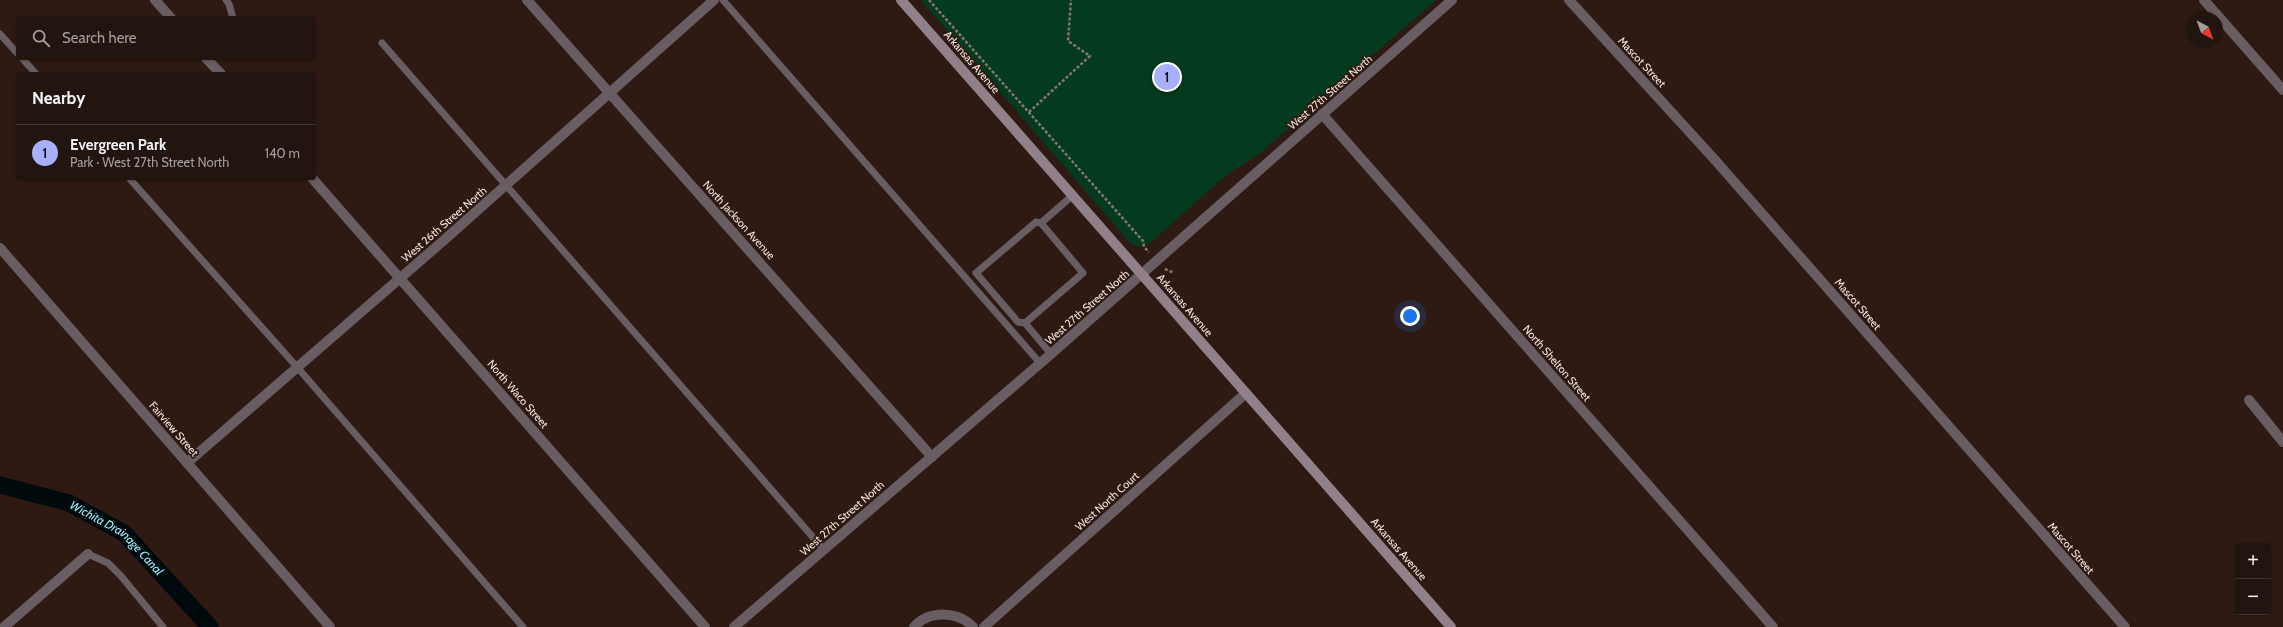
<!DOCTYPE html>
<meta charset="utf-8">
<style>
:root{--surface:#22140e;--page:#2a1d17;--text:#f1f3f6;--muted:#a29e9e;--line:#3f332e;--accent:#a8b0fc}
body{margin:0;font-family:Cabin,sans-serif;background:var(--page);color:var(--text)}
.controls{position:absolute;right:12px;bottom:12px;display:grid;overflow:hidden;border-radius:4px;box-shadow:0 1px 3px #0004}
.controls button{width:36px;height:36px;display:grid;place-items:center;padding:0;border:0;border-bottom:1px solid var(--line);background:var(--surface);color:var(--text);font:20px sans-serif}
.compass{position:absolute;left:2187px;top:12px;width:36px;height:36px;border-radius:50%;background:var(--surface);box-shadow:0 1px 3px #0004;rotate:139deg}
.you{position:absolute;left:1410px;top:316px;width:14px;height:14px;margin:-10px;border:3px solid #fff;border-radius:50%;background:#1a73e8;box-shadow:0 0 0 6px #1a73e833}
.badge{display:grid;place-items:center;width:26px;height:26px;border-radius:50%;background:var(--accent);color:#111;font-size:13px;font-weight:700}
.pin{position:absolute;translate:-50% -50%;border:2px solid #fff;box-shadow:0 1px 4px #0006}
.list{margin:0;padding:0;list-style:none}
h2{display:flex;justify-content:space-between;align-items:center;height:52px;margin:0;padding:0 16px;font-size:17px}
h2 small{font-size:13px;font-weight:400;color:var(--muted)}
.list li{display:grid;grid-template-columns:26px 1fr auto;gap:12px;align-items:center;box-sizing:border-box;height:56px;padding:0 16px;border-top:1px solid var(--line)}
.list b{display:block;font-size:15px;white-space:nowrap}
.list p{margin:0;font-size:13px;white-space:nowrap;color:var(--muted)}
.list em{font-size:13px;font-style:normal;color:var(--muted)}
.icon{flex:none;width:22px;height:22px;fill:none;stroke:currentColor;stroke-width:2;stroke-linecap:round;stroke-linejoin:round}
.map{position:relative;flex:none;width:2283px;height:627px;overflow:hidden}
.search{position:absolute;background:var(--surface);box-shadow:0 1px 3px #0004;left:16px;top:16px;width:300px;height:44px;display:flex;align-items:center;gap:10px;box-sizing:border-box;padding:0 14px;border-radius:4px;color:var(--muted);font-size:15px}
.panel{position:absolute;background:var(--surface);box-shadow:0 1px 3px #0004;left:16px;top:72px;width:300px;height:108px;border-radius:4px}
.map>svg:first-child{display:block}
.green{fill:#043b1f}
.lines{fill:none;stroke-linecap:round;stroke-linejoin:round}
.canal{stroke:#00090c;stroke-width:17}
.path{stroke:#87756e;stroke-width:2.5;stroke-dasharray:3 2;stroke-linecap:butt}
.lane{stroke:#685d63;stroke-width:7}
.street{stroke:#685d63;stroke-width:10}
.secondary{stroke:#918089;stroke-width:10}
.labels{text-anchor:middle;stroke-width:3.5;stroke-linejoin:round;paint-order:stroke}
.street-label{font-size:11px;fill:#f2e3dd;stroke:#2e1a12}
.water-label{font-size:12px;font-style:italic;fill:#9bf1fe;stroke:#2e1a12}
</style>
<div class="map">
<svg width="2283" height="627" viewBox="0 0 2283 627">
<rect width="100%" height="100%" fill="#2e1a12"/>
<path class="green" d="M921,0H1436L1258,155L1226,175L1149,244L1140,247L1131,244Z"/>
<g class="lines">
<path class="canal" id="s1" d="M0,485L69,503L124,533L210,627"/>
<g class="path">
<path d="M929,0L1143,241L1144,247L1149,252"/>
<path d="M1029,112L1090,56L1068,41L1071,0"/>
<path d="M1165,269L1174,273"/>
</g>
<g class="lane">
<path d="M226,0L229,4L233,18"/>
<path d="M723,0L1040,363"/>
<path d="M0,34L18,54"/>
<path d="M382,43L824,550"/>
<path d="M22,58L36,74"/>
<path d="M129,178L297,367L523,627"/>
<path d="M1025,323L1018,322L976,273L1036,222L1041,223"/>
<path d="M1051,354L1025,323L1083,273L1041,223L1073,195"/>
<path d="M88,554L108,563L121,576L163,627"/>
</g>
<g class="street">
<path d="M155,0L171,18"/>
<path d="M527,0L932,457"/>
<path d="M1569,0L1715,160L2125,627"/>
<path d="M2204,0L2283,90"/>
<path d="M206,58L221,74"/>
<path d="M1322,114L1773,627"/>
<path d="M312,178L705,627"/>
<path d="M0,248L330,627"/>
<path d="M2249,400L2283,442"/>
<path d="M187,463L443,241L714,0"/>
<path d="M4,627L88,554"/>
<path d="M734,627L1051,354L1452,0"/>
<path d="M914,627C929,610 958,611 973,627"/>
<path d="M984,627L1246,393"/>
</g>
<path class="secondary" d="M901,0L1451,627"/>
</g>
<g class="labels">
<g class="street-label">
<text transform="translate(972 62) rotate(49)" y="4">Arkansas Avenue</text>
<text transform="translate(1642 62) rotate(47)" y="4">Mascot Street</text>
<text transform="translate(1330 92) rotate(-41)" y="4">West 27th Street North</text>
<text transform="translate(739 220) rotate(48)" y="4">North Jackson Avenue</text>
<text transform="translate(444 224) rotate(-41)" y="4">West 26th Street North</text>
<text transform="translate(1858 304) rotate(49)" y="4">Mascot Street</text>
<text transform="translate(1185 305) rotate(49)" y="4">Arkansas Avenue</text>
<text transform="translate(1087 307) rotate(-41)" y="4">West 27th Street North</text>
<text transform="translate(1557 363) rotate(49)" y="4">North Shelton Street</text>
<text transform="translate(518 394) rotate(49)" y="4">North Waco Street</text>
<text transform="translate(174 429) rotate(49)" y="4">Fairview Street</text>
<text transform="translate(1107 501) rotate(-42)" y="4">West North Court</text>
<text transform="translate(842 518) rotate(-41)" y="4">West 27th Street North</text>
<text transform="translate(2071 548) rotate(49)" y="4">Mascot Street</text>
<text transform="translate(1399 549) rotate(49)" y="4">Arkansas Avenue</text>
</g>
<g class="water-label">
<text dy="4" stroke="none"><textPath href="#s1" startOffset="131">Wichita Drainage Canal</textPath></text>
</g>
</g>
</svg>
<div class="controls">
<button>+</button>
<button>−</button>
</div>
<svg class="compass" viewBox="-18 -18 36 36"><path d="M0-13l5 13h-10z" fill="#e53935"/><path d="M0 13l5-13h-10z" fill="#a29e9e"/></svg>
<div class="you"></div>
<div class="pin badge" style="left:1167px;top:77px">1</div>
<div class="search"><svg class="icon" aria-label="search" viewBox="0 0 24 24"><circle cx="10" cy="10" r="6"/><path d="M15 15l6 6"/></svg>Search here</div>
<section class="panel">
<h2>Nearby<small></small></h2>
<ul class="list">
<li><span class="badge">1</span><div><b>Evergreen Park</b><p>Park · West 27th Street North</p></div><em>140 m</em></li>
</ul>
</section>
</div>
